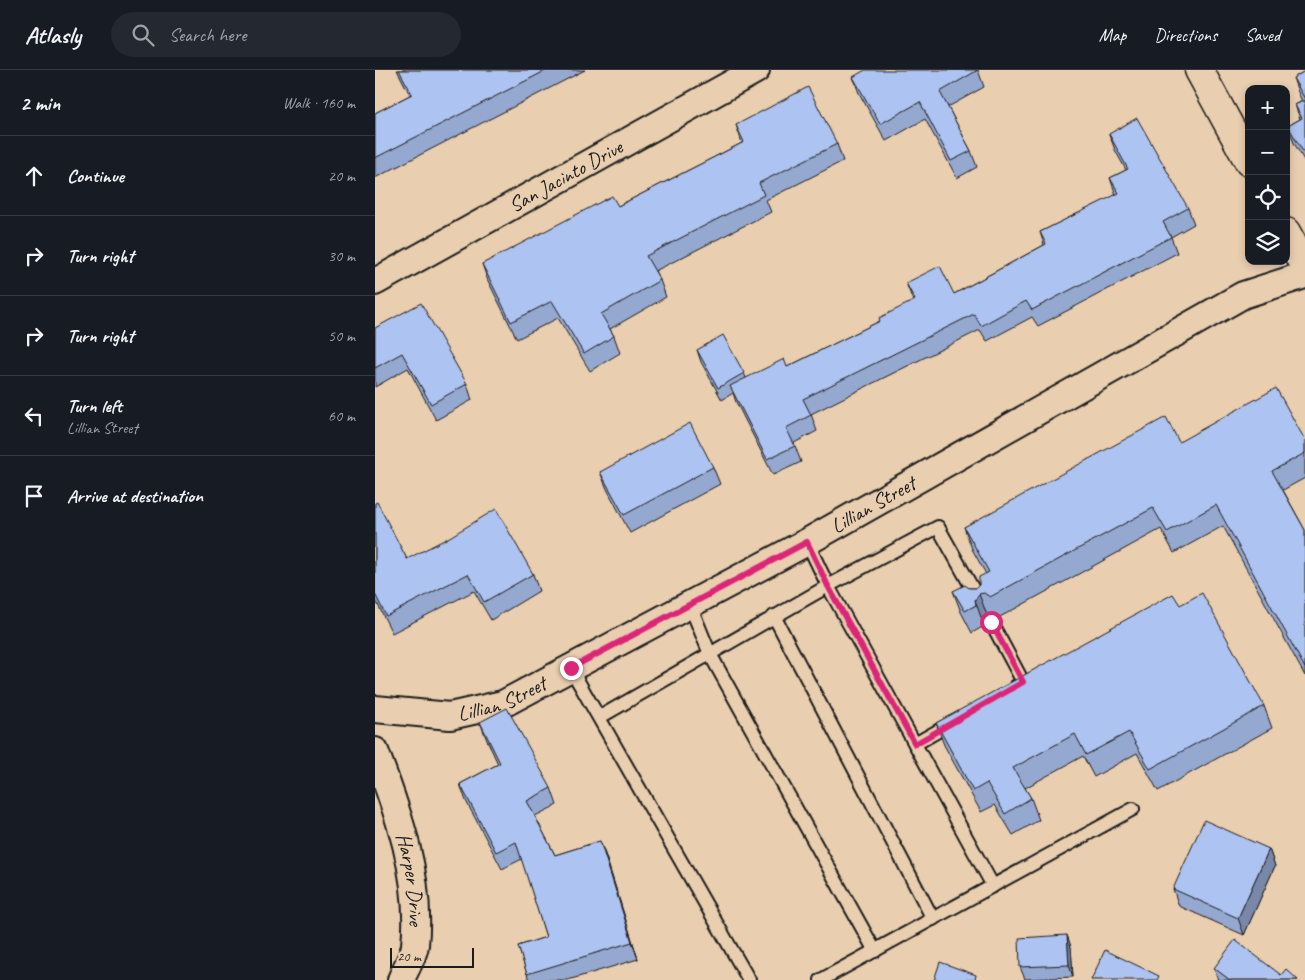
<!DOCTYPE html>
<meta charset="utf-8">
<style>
:root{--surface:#171b24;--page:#242831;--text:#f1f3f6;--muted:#9ea1a6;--line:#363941}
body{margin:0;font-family:Caveat,sans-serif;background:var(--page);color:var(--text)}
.controls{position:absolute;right:15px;top:15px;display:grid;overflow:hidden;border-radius:10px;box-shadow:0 2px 8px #0003}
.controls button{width:45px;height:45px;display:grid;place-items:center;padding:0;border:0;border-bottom:1px solid var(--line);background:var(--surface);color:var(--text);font:25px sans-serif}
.scale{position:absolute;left:15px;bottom:12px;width:84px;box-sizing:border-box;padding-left:5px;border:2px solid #1c1c1c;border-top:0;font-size:14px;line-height:18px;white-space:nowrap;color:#1c1c1c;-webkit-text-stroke:4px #e9ceb0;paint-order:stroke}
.stop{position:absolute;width:15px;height:15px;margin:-11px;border:4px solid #db2777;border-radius:50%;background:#fff}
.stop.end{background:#db2777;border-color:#fff;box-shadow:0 1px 5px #0008}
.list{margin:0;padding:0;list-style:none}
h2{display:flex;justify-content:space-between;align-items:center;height:65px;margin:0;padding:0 20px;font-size:21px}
h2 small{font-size:16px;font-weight:400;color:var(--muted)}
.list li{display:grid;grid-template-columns:32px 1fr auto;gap:15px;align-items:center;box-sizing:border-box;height:80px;padding:0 20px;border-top:1px solid var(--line)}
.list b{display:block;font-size:19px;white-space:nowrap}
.list p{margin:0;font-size:16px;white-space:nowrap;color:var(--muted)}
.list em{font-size:16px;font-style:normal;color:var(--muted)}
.icon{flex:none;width:28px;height:28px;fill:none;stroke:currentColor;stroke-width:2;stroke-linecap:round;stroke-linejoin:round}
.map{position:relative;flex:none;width:930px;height:910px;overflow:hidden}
header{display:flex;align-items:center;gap:30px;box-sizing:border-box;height:70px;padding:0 25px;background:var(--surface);border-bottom:1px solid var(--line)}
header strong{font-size:24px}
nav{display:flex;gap:28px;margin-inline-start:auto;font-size:18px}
.search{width:350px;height:45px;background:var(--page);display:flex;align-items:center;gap:12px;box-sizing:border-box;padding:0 18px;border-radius:28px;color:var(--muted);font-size:19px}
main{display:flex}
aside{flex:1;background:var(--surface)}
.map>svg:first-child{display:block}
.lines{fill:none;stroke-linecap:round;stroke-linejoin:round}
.service-casing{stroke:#1c1c1c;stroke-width:16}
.minor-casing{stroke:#1c1c1c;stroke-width:30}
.tertiary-casing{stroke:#1c1c1c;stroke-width:31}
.service{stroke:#e9ceb0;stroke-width:12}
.minor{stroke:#e9ceb0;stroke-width:26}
.tertiary{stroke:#e9ceb0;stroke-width:28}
.wall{fill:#95a8cf;stroke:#1c1c1c}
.shaded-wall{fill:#7988a9;stroke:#1c1c1c}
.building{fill:#adc3f1;stroke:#1c1c1c}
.route{stroke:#db2777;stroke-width:6}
.labels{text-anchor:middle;stroke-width:4.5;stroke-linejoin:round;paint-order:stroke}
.street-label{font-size:21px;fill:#1c1c1c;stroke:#e9ceb0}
</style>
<header>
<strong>Atlasly</strong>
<div class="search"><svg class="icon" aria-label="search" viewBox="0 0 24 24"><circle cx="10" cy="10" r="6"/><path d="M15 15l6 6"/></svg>Search here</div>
<nav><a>Map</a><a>Directions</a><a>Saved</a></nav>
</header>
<main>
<aside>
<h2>2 min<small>Walk · 160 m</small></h2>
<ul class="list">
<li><svg class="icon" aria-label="ahead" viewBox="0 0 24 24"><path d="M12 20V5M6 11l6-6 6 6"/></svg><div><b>Continue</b></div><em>20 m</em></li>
<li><svg class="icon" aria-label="right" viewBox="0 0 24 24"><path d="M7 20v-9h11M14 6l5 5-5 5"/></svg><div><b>Turn right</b></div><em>30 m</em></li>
<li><svg class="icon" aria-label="right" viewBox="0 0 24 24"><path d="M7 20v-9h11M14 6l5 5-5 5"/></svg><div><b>Turn right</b></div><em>50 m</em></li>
<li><svg class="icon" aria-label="left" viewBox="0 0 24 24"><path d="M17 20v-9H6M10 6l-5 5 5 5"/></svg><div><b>Turn left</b><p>Lillian Street</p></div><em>60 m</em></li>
<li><svg class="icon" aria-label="arrive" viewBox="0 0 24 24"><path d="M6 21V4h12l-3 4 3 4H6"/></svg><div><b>Arrive at destination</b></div></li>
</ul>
</aside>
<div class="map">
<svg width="930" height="910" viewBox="0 0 930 910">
<rect width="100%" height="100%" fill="#e9ceb0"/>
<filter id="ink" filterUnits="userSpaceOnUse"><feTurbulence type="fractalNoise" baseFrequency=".02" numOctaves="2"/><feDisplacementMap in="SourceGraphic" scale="10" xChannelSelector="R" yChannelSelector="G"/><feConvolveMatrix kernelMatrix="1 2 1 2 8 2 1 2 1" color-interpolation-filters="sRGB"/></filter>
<g filter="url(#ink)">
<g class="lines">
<g class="service-casing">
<g id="service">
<path d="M432,472L453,516L618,816"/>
<path d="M315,535L335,584L500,881"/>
<path d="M399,546L558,849"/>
<path d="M616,552L648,612L640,617"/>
<path d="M196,599L374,910"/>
<path d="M225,647L453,516L563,457L605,532"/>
<path d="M540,674L577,653"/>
<path d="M446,910L758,739"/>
</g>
</g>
<g class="minor-casing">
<g id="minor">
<path id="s1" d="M0,212L381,0"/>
<path id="s2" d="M0,639L75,646L128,634L432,472L868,225L930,205"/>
<path id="s3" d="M0,681C23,742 47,808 40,875C39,886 30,899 26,910"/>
</g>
</g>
<g class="tertiary-casing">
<g id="tertiary">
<path d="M824,0L874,92"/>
<path d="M911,162L930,197"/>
</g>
</g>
<use href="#service" class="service"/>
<use href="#minor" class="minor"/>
<use href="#tertiary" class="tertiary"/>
</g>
<g class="wall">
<path d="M22,0H210L0,108V43L35,25Z"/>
<path d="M603,0L609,17L573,37L596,81L602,97L582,108L550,49L511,71L484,23L478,7Z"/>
<path d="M930,1V92L919,73L913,56L925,49L920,35L927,31L924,25L918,8Z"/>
<path d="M361,55L462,74L468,91L391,130L396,142L280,201L285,210L291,227L235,259L239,266L245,283L215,301L183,248L142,269L113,211L107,194L243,136L367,73Z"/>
<path d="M734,64L813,138L819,154L796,167L802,183L663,256L657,247L612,271L605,260L436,344L442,361L419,373L426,392L398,405L361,332L358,323L347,330L326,292L322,280L369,303L371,308L412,297L505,251L538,231L531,213L579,224L669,175L665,162L741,125L735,108L751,100L740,80Z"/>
<path d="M0,258L92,314L97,330L61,350L33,298L0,317Z"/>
<path d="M930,370V408L908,420L930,460V606L848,456L799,483L786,459L623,548L617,544L612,545L608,551L609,556L597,563L586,542L578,521L594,518H601L604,515L611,504L597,479L589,457L804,372Z"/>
<path d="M338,397L345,414L255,463L232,419L225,402Z"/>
<path d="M0,433L32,489L158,504L164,521L116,550L99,521L17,563L0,529Z"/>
<path d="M805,535L889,636L897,658L783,721L762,683L719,707L708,686L650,718L656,728L664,750L638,765L620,735L606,742L569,675L561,653Z"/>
<path d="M105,652L176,718L182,735L160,746L180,785L225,771L231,787L263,889L193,910H154L143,876L171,867L147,789L127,799L91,731L85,714L123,694L111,668Z"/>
<path d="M894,779L900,796L869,865L804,836L798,819Z"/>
<path d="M692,865L696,877L698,907L650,909L645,897Z"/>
<path d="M839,898L906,905L923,910H843Z"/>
</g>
<g class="shaded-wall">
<path d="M604,524L612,545L608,551L609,556L600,530Z"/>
<path d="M225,771L231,787L263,889L257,872Z"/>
<path d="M894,779L900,796L869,865L863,848Z"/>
<path d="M692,865L696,877L698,907L694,895Z"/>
</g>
<g class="building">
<path d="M24,0H172L0,88V43L37,24Z"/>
<path d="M490,0H603L565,22L596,81L576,91L545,32L505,54L478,7Z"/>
<path d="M930,1V29L918,8Z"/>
<path d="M433,17L462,74L384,113L389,125L271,186L285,210L226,244L239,266L209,284L177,231L136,252L107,194L237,126L243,136L369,72L361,55Z"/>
<path d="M930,30V85L913,56L927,48L920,35Z"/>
<path d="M762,48L813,138L788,152L796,167L657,240L651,231L606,256L599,244L428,329L436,345L411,358L420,376L392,389L355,316L409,289L412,297L505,251L504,248L540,230L531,213L565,196L579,224L671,174L665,162L744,123L735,108L753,99L734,64Z"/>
<path d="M46,233L92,314L56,334L27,283L0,298V258Z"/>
<path d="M348,265L369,303L343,318L322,280Z"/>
<path d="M901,318L930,370V383L897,401L930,460V598L841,435L792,462L778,438L615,527L609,523L604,524L600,530L601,535L590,541L578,521L590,515L594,518H601L604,515V507L614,502L589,457L791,347L804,372Z"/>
<path d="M315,353L338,397L249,445L225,402Z"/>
<path d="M2,432L32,489L73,468L121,439L158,504L109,532L93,504L11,546L0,524V433Z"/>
<path d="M827,523L889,636L775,699L754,662L711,685L700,664L638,698L656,728L630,744L612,713L598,721L561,653L798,524L805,535Z"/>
<path d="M132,638L176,718L152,731L180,785L225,771L257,872L152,904L143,876L171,867L141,772L121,782L85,714L125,693L105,652Z"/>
<path d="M829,750L894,779L863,848L798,819Z"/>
<path d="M692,865L694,895L645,897L644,868Z"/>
<path d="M860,870L906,905L911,899L923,910H855L839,898Z"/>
<path d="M730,880L784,906L782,910H716Z"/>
<path d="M565,892L601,905L600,910H559Z"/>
</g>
</g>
<g class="lines" filter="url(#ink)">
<path class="route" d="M196,598L432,472L453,516L540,674L648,612L616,552"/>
</g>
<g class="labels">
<g class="street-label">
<text dy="7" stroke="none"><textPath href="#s1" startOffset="218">San Jacinto Drive</textPath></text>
<text dy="7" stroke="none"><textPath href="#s2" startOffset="550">Lillian Street</textPath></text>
<text dy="7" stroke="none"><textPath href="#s2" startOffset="130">Lillian Street</textPath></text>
<text dy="7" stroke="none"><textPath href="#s3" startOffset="134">Harper Drive</textPath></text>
</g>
</g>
</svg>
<div class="controls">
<button>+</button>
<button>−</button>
<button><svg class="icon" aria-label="locate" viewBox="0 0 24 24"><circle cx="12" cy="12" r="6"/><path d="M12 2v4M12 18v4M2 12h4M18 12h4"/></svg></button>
<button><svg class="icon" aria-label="layers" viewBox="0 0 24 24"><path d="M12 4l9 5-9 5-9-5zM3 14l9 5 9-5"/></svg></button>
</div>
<div class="scale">20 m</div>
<div class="stop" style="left:616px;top:552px"></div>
<div class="stop end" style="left:196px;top:598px"></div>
</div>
</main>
